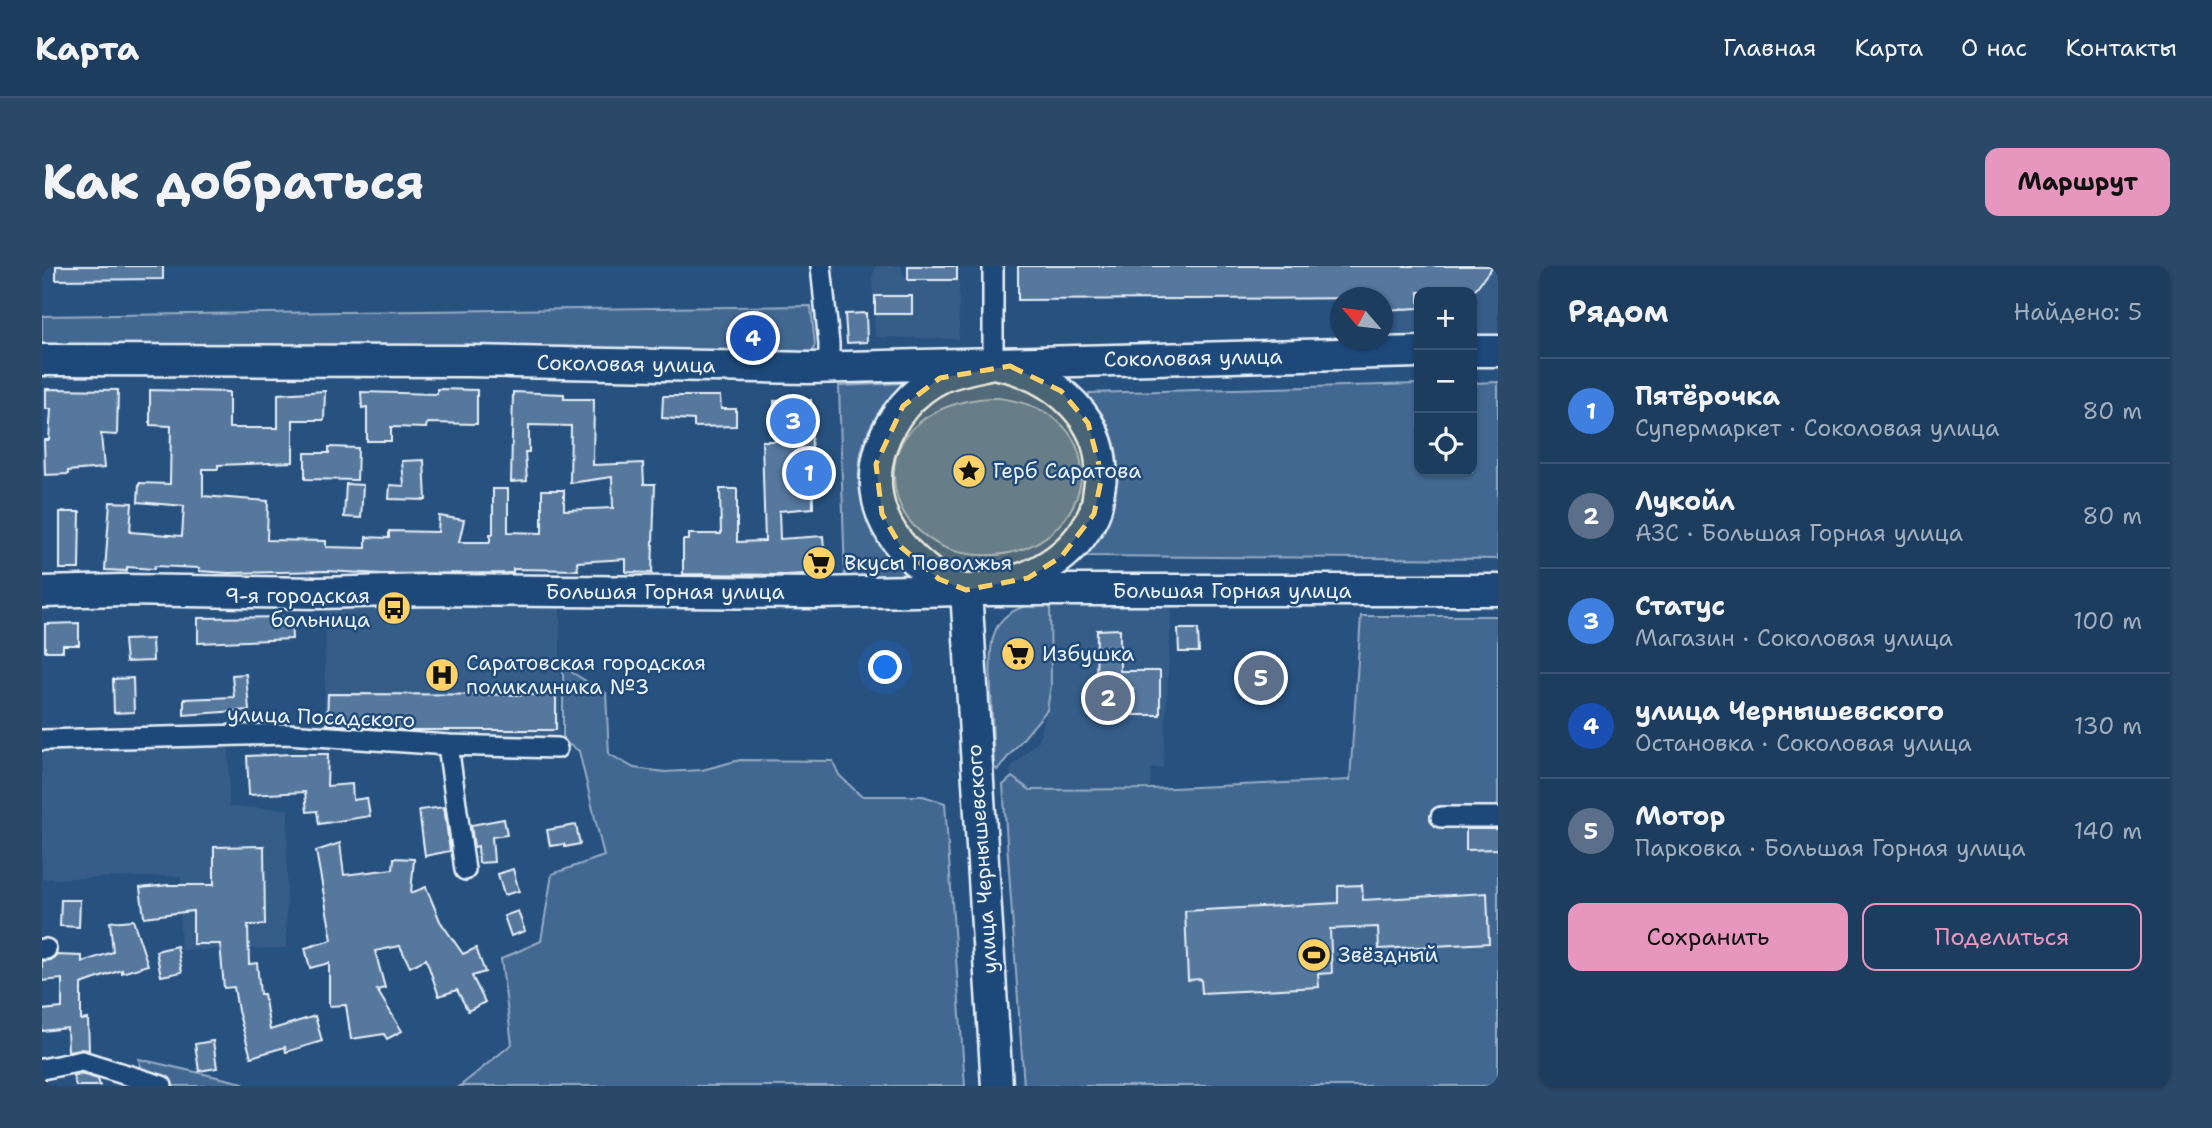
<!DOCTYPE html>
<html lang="ru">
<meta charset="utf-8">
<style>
:root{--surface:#1d3d5f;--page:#2a4868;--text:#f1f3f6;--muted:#a0aebd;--line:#3b5674;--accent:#e797bd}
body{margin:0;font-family:"Shantell Sans",sans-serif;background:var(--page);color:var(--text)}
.controls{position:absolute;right:21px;top:21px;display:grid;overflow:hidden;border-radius:14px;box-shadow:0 2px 5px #0004}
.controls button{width:63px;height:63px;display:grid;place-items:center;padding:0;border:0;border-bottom:2px solid var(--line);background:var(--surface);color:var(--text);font:35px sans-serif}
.compass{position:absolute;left:1288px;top:21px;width:63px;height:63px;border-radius:50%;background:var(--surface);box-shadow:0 2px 5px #0004;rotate:298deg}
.you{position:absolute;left:844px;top:402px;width:24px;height:24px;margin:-18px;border:5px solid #fff;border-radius:50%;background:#1a73e8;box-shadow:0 0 0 10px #1a73e833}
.badge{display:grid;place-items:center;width:46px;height:46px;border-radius:50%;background:var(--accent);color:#fff;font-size:23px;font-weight:700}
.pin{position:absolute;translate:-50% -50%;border:4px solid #fff;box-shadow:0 2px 7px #0006}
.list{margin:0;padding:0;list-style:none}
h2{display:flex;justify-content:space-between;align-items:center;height:91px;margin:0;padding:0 28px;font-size:30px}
h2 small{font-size:23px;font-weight:400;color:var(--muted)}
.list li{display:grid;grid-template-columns:46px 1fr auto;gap:21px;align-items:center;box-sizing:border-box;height:105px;padding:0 28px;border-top:2px solid var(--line)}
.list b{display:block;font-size:26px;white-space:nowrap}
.list p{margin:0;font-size:23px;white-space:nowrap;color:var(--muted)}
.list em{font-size:23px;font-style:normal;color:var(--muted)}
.actions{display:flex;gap:14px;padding:21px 28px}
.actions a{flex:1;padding:16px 0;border:2px solid var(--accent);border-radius:14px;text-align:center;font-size:24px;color:var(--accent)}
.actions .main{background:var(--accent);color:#111}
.icon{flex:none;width:38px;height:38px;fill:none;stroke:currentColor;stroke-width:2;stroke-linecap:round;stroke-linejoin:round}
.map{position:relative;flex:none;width:1456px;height:820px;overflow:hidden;border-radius:14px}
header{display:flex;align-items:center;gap:42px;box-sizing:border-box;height:98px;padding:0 35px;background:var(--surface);border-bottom:2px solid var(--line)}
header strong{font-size:33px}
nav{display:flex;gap:38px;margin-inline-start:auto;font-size:24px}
.intro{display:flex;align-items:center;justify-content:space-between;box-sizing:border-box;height:168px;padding:0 42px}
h1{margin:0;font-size:49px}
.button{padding:18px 32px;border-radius:14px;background:var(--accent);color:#111;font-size:24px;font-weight:700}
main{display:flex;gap:42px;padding:0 42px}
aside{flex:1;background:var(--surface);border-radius:14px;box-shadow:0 2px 5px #0004}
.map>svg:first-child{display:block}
.built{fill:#355d88}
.green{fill:#436891;stroke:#96acc4;stroke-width:2}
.building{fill:#57789d;stroke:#e8f1f8;stroke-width:2}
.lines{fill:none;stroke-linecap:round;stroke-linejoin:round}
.minor-casing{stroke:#e8f1f8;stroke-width:24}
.primary-casing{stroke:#e8f1f8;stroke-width:35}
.minor{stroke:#1f4a7a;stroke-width:19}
.primary{stroke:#1f4a7a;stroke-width:30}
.marked{fill:#ffd166;fill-opacity:0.2;stroke:#ffd166;stroke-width:5;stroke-dasharray:14 9;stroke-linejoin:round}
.labels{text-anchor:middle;stroke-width:5;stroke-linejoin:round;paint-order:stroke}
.street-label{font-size:21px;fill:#e8f1f8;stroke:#1f4a7a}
.poi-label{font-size:21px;fill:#e8f1f8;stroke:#1f4a7a;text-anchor:start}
</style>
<header>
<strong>Карта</strong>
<nav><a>Главная</a><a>Карта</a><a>О нас</a><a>Контакты</a></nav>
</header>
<div class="intro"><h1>Как добраться</h1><a class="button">Маршрут</a></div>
<main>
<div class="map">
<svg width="1456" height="820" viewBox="0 0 1456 820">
<rect width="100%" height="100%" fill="#27517f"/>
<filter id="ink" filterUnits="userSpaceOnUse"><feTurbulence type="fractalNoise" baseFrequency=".0143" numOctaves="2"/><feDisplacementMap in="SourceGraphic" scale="14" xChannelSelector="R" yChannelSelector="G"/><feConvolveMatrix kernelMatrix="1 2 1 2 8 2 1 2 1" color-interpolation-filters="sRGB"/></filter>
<g filter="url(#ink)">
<g class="built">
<path d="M834,0H860V8L866,14H917V73L833,71L830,10Z"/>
<path d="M1356,0H1456V71L1430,72V26H1377V74L1296,79L1298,67V74H1340V32Z"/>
<path d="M1130,336L1121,502H1109L1108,523L988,524L970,511L967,506L970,501L997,474L1005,444L1009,420L1008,337Z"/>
<path d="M518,340V477L282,478L284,341Z"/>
<path d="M187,479V541L246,543L244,682L138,684L139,610L0,613V482Z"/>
</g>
<g class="green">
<path d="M769,40L773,79L771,85L766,87L0,80V50Z"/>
<path d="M1456,116V293L1045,290V284C1076,248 1087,197 1063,153C1059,145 1052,138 1047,131V127L1377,118V205H1430V117Z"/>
<path d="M861,117V125C799,165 804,263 865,301V311L803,312L797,120Z"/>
<path d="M956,132C1097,149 1043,314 916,286C898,282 885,273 872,260C859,247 853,230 852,212C849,156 909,131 956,132Z"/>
<path d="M1008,337L1009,420L1005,444L955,504L952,501C951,475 950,450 949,424C947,372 946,340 1008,337Z"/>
<path d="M1319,350H1456V820H982L961,519L970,511L988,524L1108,523L1308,514Z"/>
<path d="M521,401L564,427L567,488L592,502L623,506L660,504L698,494L791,495L797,509L819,530H881L903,537L923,820H418L470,778L459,693L499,675L510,608L562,590L537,485L521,475Z"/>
<path d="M97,793L201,817L199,820H101Z"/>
</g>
<g class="building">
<path d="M14,0H121V13L14,14Z"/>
<rect x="866" y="0" width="49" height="14"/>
<path d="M976,0H1451L1431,26H1377V42L1340,44V32L976,34Z"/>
<rect x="833" y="30" width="37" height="18"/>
<path d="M824,47L825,76L805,77L803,48Z"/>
<path d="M716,58L717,77L692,78L691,60Z"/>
<path d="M4,123L76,124L75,169L59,168L62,202L26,205V208L3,209L2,174H7L9,143H4Z"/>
<path d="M395,123L435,124V158L385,157L384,162L349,161V175H325V141L320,142L319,126L395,128Z"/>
<path d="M108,124L187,126V162H236V128L283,125L282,154H251V196L176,199V203H161V230L226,235L225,274L284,275V281L324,282V271L347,272V265L396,266L397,250L422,254L417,276H448V268H451V223H466V266L500,267V224H522V244L571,242L570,211L528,217L529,160L487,159V186H483L485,215L469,216L471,126L522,128V133H552L551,199L601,197L602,218H613L610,307L584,306V293L535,296L536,304L471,303V307L340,308L284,305L186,307L157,305V302L113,300L112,303L85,301V305L63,304L68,236L90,237L88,266L140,270L142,240L96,236L97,217L128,218L129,160L108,159Z"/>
<path d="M621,130H678L679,143H694V160L652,161V154L620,152Z"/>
<path d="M769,134L771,242L737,245L738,273L781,270L784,307L743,309L641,308V274H647V268H679L678,223H695V276L723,275L720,175H733L732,135Z"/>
<path d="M287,181L316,182L315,214L263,213V187H287Z"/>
<path d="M382,194L384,234L347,233L348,219L362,220L360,195Z"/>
<path d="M304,218L321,219L319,252L302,251Z"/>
<path d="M18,246H38L37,303H18Z"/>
<path d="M249,351L250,373L156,377V352Z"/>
<path d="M37,357V379H21V385H3V358Z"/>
<path d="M1078,363V405H1118V449H1091V422L1054,421L1055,364Z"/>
<path d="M1136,363H1156L1157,386H1137Z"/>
<path d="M110,373L111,395L84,396L82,374Z"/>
<path d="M982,376L983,398L966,399V377Z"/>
<path d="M204,408L207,444L142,449V433L192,431L190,409Z"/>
<path d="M91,412L92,446L72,447L71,413Z"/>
<path d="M286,428L514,429V464H360L285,458Z"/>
<path d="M250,488H286L285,520L310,518L311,534L325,532L328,550L277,558L275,545L265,546L263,526L207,529L205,490Z"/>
<path d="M402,541L408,585L383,590L377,544Z"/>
<path d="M462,553L465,569L450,571L452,596L437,597L436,580L432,581L429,559Z"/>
<path d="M534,559L538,578L523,581L522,578L508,580L505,564Z"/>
<path d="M1424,563H1456V583L1424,584Z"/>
<path d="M298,577L302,609L351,603L352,592L372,593L369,627L384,621L398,655L421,688L434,682L443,706L430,710L443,736L426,745L415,724L397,730L384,693L368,701L358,680L333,685L343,722L335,724L360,765L345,773L342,768L309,773L304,739L287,740V697L268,702L263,682L290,674L274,585Z"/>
<path d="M222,580L223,659H206L207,698L215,697L218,728H222L228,764L273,750L280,775L244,786L243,781L209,791L196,745L192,721L182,722L178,678H151V645L102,651L98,622L126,619H172V581Z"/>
<path d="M471,603L477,625L462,629L456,608Z"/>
<path d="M1320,619L1321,634L1445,627L1447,677L1337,683L1336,661L1288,663L1290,707L1276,708L1277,721L1160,727L1159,713L1146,714L1143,645L1296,637V620Z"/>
<path d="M19,634H38L37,661L18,660Z"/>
<path d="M476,645L483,665L469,670L462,650Z"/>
<path d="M91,654L106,699L80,707V704L39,718V754L46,753L47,784L38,783L26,785L25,762L0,765V744L20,742V713L0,715V695L9,694L14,689L40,690V696L71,686L68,656Z"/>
<path d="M135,680L140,706L119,710L114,685Z"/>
<path d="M171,775L175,802L157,805L153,778Z"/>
<path d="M39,808L56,813L58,820H34L31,809Z"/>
</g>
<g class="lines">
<g class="minor-casing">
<g id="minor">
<path d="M779,0L787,78V101"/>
<path d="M951,97V0"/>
<path d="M0,474L245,468L406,479L515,482"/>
<path d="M406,479L423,604"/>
<path d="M1399,551H1456"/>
<path d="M0,683H4"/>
<path d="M0,803L40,795L120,820"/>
</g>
</g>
<g class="primary-casing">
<g id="primary">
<path d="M1430,85H1456"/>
<path d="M0,94L425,95L767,102L1377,86"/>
<path d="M951,97C1011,107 1071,156 1057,224C1056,232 1055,242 1051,250C1032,291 990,315 946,321C939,322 932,324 925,324C900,323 863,288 850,268C814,213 842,139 899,111C915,104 934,101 951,97Z"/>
<path d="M924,324L955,820"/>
<path d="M0,326L80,324L278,327L386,324L774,327L924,324H1456"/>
</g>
</g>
<use href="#minor" class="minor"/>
<use href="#primary" class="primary"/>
</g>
</g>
<path class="marked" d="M968,100L1019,125L1046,157L1060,210L1052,248L1020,290L986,312L924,324L897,313L859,281L840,248L834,198L861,140L898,112Z"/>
<defs>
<g id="sight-disc" transform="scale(1.75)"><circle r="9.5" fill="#ffd166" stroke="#1f4a7a"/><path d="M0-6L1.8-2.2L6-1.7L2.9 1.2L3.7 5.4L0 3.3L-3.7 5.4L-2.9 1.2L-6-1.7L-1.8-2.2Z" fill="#111"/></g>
<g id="supermarket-disc" transform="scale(1.75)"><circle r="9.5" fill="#ffd166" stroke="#1f4a7a"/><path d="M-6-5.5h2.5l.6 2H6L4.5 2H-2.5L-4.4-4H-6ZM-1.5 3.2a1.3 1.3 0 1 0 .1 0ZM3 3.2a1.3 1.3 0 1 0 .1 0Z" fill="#111"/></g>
<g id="bus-disc" transform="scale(1.75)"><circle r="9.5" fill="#ffd166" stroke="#1f4a7a"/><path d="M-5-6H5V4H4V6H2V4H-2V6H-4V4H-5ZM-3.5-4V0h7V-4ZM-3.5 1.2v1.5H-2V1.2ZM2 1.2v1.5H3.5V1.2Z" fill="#111"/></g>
<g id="hospital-disc" transform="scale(1.75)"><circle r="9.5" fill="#ffd166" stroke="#1f4a7a"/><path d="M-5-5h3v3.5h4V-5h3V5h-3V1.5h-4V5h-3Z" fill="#111"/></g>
<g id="stadium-disc" transform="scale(1.75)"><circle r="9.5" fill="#ffd166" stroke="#1f4a7a"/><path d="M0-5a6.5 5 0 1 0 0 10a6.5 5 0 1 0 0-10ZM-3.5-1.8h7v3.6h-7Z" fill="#111"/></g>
</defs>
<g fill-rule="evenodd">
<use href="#sight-disc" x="927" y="205"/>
<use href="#supermarket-disc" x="777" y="297"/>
<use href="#bus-disc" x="352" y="342"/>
<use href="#supermarket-disc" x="976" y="388"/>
<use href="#hospital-disc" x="400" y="409"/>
<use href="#stadium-disc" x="1272" y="689"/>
</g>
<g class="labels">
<g class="street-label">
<text transform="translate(1151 92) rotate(-1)" y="7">Соколовая улица</text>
<text transform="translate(584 98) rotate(1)" y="7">Соколовая улица</text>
<text x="1190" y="332">Большая Горная улица</text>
<text x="623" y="333">Большая Горная улица</text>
<text transform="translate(279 451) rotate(2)" y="7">улица Посадского</text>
<text transform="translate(940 593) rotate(-94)" y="7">улица Чернышевского</text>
</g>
<g class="poi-label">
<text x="951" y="212">Герб Саратова</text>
<text x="802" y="304">Вкусы Поволжья</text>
<text x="328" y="337" text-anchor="end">9-я городская<tspan x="328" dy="24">больница</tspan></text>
<text x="1000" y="395">Избушка</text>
<text x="424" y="404">Саратовская городская<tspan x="424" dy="24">поликлиника №3</tspan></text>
<text x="1296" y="696">Звёздный</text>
</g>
</g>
</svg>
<div class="controls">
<button>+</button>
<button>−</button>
<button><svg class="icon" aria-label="locate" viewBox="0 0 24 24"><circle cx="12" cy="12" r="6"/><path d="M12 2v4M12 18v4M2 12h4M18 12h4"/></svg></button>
</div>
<svg class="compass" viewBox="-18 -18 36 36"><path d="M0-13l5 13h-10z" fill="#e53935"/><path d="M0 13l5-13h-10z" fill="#a0aebd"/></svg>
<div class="you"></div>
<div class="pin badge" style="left:767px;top:207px;background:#3f7fe0">1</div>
<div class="pin badge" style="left:1066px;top:432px;background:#5c6f8a">2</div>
<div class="pin badge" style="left:751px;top:155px;background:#3f7fe0">3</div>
<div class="pin badge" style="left:711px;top:72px;background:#1a4fb4">4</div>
<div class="pin badge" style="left:1219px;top:412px;background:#5c6f8a">5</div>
</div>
<aside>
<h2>Рядом<small>Найдено: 5</small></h2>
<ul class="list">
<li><span class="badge" style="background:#3f7fe0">1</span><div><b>Пятёрочка</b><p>Супермаркет · Соколовая улица</p></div><em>80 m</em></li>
<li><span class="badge" style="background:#5c6f8a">2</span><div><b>Лукойл</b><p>АЗС · Большая Горная улица</p></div><em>80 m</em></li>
<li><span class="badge" style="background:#3f7fe0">3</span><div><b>Статус</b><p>Магазин · Соколовая улица</p></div><em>100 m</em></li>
<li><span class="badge" style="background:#1a4fb4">4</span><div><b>улица Чернышевского</b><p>Остановка · Соколовая улица</p></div><em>130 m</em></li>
<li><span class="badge" style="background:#5c6f8a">5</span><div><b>Мотор</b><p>Парковка · Большая Горная улица</p></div><em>140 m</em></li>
</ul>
<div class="actions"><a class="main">Сохранить</a><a>Поделиться</a></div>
</aside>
</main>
